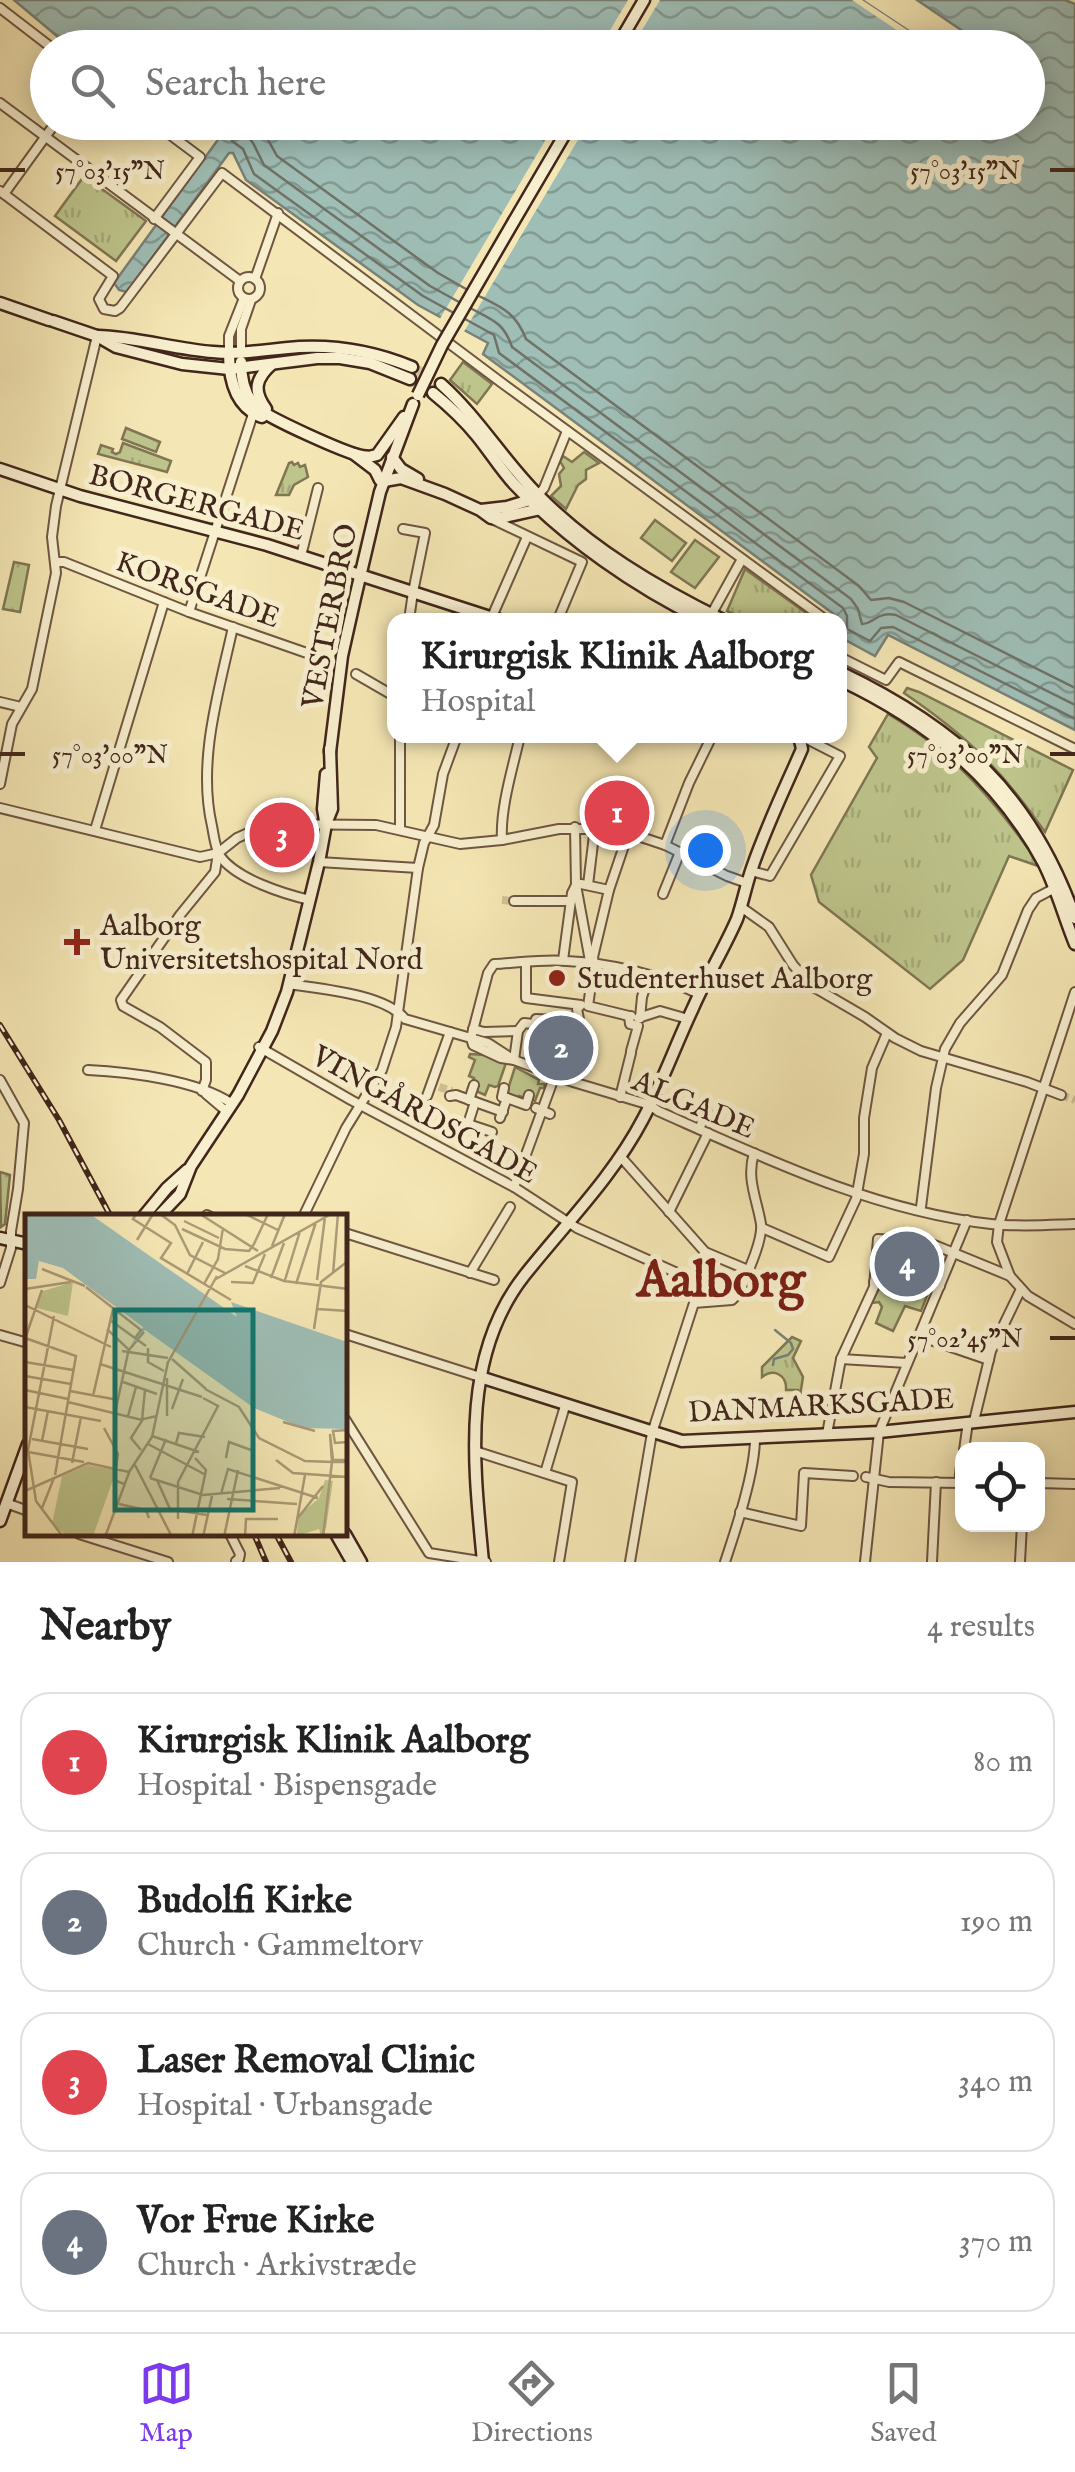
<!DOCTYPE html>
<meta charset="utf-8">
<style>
:root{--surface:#fff;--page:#f2f2f2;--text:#222;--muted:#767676;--line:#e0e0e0;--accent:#7c3aed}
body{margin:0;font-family:"IM FELL English",serif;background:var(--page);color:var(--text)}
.controls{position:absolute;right:30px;bottom:30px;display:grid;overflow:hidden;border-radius:20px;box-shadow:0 5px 25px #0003}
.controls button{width:90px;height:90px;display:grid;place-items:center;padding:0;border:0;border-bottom:2px solid var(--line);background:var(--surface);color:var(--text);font:50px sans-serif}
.you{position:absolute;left:705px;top:850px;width:35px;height:35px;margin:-25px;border:8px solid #fff;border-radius:50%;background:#1a73e8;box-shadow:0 0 0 15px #1a73e833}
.badge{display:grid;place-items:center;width:65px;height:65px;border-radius:50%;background:var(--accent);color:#fff;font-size:32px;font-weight:700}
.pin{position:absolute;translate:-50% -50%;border:5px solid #fff;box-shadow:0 2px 10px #0006}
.popup{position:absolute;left:387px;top:613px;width:460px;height:130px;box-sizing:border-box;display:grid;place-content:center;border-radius:20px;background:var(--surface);filter:drop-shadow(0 2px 8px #0005);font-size:32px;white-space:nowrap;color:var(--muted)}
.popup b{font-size:38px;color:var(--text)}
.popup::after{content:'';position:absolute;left:50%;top:100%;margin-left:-20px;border:20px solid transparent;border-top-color:var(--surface)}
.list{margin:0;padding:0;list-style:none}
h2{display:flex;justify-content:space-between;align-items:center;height:130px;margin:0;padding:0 40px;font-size:42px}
h2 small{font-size:32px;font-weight:400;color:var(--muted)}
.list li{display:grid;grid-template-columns:65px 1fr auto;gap:30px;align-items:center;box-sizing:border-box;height:140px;margin:0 20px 20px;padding:0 20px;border:2px solid var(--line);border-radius:30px}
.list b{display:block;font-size:38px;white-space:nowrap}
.list p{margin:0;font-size:32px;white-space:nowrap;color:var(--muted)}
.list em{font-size:32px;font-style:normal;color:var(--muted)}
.icon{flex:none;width:55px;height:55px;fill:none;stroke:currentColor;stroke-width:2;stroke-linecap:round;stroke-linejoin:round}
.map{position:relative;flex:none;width:1075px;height:1562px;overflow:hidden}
.search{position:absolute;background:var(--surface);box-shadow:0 5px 25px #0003;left:30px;right:30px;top:30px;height:110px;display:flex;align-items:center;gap:25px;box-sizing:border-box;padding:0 35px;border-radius:55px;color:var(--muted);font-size:38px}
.sheet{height:770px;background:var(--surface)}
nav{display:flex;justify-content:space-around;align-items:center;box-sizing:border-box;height:140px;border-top:2px solid var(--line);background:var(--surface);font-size:28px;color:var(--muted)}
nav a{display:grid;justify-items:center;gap:5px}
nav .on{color:var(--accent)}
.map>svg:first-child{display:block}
.grass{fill:url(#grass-tufts);stroke:#807654;stroke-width:2.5}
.cemetery{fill:url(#cemetery-stones);stroke:#807654;stroke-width:2.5}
.garden{fill:#bec58c;stroke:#807654;stroke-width:2.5}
.water{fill:url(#water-waves);stroke:#798178;stroke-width:2.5}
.pier{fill:#f5e7b5}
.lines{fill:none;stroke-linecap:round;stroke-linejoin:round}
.shore{stroke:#707268;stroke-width:2.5}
.stream{stroke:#798178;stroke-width:2.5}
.street-tunnel{stroke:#d1c096;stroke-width:8;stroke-dasharray:8 4;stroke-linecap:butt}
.secondary-tunnel{stroke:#d1c096;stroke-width:10;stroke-dasharray:10 5;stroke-linecap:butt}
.street-casing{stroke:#6e5642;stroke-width:12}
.secondary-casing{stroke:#41261b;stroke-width:15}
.street{stroke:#f8efcf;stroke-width:8}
.secondary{stroke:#f8efcf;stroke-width:10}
.rail-casing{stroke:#41261b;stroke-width:6}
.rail{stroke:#f8efcf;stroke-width:2.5;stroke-dasharray:8;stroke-linecap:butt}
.secondary-bridge-casing{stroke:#41261b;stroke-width:15;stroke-linecap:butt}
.secondary-bridge{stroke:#f8efcf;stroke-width:10}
.ticks{fill:none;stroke:#41261b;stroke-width:4}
.poi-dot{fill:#8f2418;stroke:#f8efcf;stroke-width:4}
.labels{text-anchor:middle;stroke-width:10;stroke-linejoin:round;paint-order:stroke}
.street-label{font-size:30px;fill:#41261b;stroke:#f8efcf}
.poi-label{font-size:30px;fill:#41261b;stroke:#f8efcf;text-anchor:start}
.town-label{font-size:50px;font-weight:bold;fill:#7a1f14;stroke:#f8efcf}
.inset-road{fill:none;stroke:#ad9a77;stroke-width:2.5}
.view{fill:#0f766e;fill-opacity:0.15;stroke:#0f766e;stroke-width:5}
.inset-edge{fill:none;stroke:#41261b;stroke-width:5}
.ticks-label{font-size:25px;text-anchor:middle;fill:#41261b;stroke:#f8efcf;stroke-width:10;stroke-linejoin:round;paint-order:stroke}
</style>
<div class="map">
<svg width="1075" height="1562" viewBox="0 0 1075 1562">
<defs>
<pattern id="grass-tufts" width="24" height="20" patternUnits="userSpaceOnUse" patternTransform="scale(2.5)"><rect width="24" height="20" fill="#bec58c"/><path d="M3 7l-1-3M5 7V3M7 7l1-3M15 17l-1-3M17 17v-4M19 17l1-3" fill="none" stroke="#a4a978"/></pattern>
<pattern id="cemetery-stones" width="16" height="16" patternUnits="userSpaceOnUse" patternTransform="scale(2.5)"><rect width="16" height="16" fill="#bec58c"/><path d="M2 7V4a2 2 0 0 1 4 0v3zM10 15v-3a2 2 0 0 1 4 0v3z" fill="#a4a978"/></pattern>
<pattern id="water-waves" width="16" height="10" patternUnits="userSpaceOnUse" patternTransform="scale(2.5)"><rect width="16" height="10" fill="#9fbeb6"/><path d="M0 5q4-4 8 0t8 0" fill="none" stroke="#839a93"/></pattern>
</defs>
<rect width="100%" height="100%" fill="#f5e7b5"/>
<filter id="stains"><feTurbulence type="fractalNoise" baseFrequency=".002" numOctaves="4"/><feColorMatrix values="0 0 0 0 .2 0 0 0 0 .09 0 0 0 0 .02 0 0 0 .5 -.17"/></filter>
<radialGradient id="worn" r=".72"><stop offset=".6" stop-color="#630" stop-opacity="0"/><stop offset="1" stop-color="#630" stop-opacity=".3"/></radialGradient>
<g class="grass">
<path d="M84,176L146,221L116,261L55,216Z"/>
<path d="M463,362L492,384L477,404L450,380Z"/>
<path d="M126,428L160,442L156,452L122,439Z"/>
<path d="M123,443L171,461L167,472L98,454L101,445L113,449L112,452L116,454L120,452Z"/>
<path d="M584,452L599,463L586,470V479L578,485L566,509L551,496L561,486L559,474L564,468L560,461L563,456L572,462Z"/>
<path d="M292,462L294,465L298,463L300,467L305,465L308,477L294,485L289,495H276L289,463Z"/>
<path d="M14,562L29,565L20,612L3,609Z"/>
<path d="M745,569L816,620H747L727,611Z"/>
<path d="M907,688L919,692L1073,770L1045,832C1002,770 967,736 904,693Z"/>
<path d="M888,714C955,753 997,803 1041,867L1009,856L963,960L930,989L819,902L811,875L877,758L869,747Z"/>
<path d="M881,1289L929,1291L921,1311L905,1306L893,1331L876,1323L882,1307L879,1302L872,1303L878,1290Z"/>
<path d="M792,1337L801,1341L793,1358L803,1377L799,1402L798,1390H786C787,1375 774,1368 762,1377V1367Z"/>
</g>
<path class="cemetery" d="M0,1172L10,1175L5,1224L1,1227Z"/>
<g class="garden">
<path d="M655,520L686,543L672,561L641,538Z"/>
<path d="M695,540L719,557L695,588L671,572Z"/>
<path d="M470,1054L485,1055L506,1063L498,1086L495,1087L489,1085L485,1095L476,1091L478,1087L472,1085L474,1078L469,1076L475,1060L469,1057Z"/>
<path d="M515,1067L539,1080L538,1084H544L545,1088H540L535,1101L519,1096L517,1100L508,1097V1089Z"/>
</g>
<g class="water">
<path d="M14,0H862L933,47H70Z"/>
<path d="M917,0H1065L1075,4V730L888,635L875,656L840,637L839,618L483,354L488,343L418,305L246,180L233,153H229L127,292L119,290L114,283L225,130L220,126L190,139L168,123L1028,122V48L962,47L967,34Z"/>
</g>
<g class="pier">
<path d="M628,0H660L632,47H600Z"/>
<path d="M852,0H862L933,47H922Z"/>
<path d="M556,123H588L462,335L438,322L549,134L547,130L549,126Z"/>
</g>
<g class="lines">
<g class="shore">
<path d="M232,122L234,129L232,141L243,149L254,174L423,296L452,312"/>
<path d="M246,122L247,135L253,143L264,165L430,286L459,302"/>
<path d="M261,122L262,129L277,156L438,273L466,289"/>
<path d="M479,296C503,308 516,313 526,339L859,586L871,600L889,598L904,602L1075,688"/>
<path d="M472,309C493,320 504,323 512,347L851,599L858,609L862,624C874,624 877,611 896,615L1075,705"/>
<path d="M465,319L494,335L499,353L843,608L847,616V629L870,641L881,628L893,627L1075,719"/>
</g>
<g class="stream">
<path d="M716,1261L718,1270L723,1272L724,1278L731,1285"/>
<path d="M773,1365L774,1359L788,1355L793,1349L791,1343L775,1330"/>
</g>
<g class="street-tunnel">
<path d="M502,900L514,901"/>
<path d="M439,1087L452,1091"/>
<path d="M1061,1095L1075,1100"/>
</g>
<path class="secondary-tunnel" d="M412,367L441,384"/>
<g class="street-casing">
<g id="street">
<path d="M0,8L52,48"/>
<path d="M0,103L240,281"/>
<path d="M153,122L200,157L154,219"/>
<path d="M0,191L113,276L99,299L104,309L115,311L120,308L222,173L502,383L826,620"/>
<path d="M4,194L56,122"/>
<circle cx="249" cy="288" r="11"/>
<path d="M255,279L278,213"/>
<path d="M229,353V336L244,298"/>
<path d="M241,353V329L251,300"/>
<path d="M538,495L544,488L567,431"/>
<path d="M494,520L582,562L559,617"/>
<path d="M403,529L425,533L413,592L409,620"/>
<path d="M301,556L318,488"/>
<path d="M56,562H64L189,612L324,659"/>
<path d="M189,612L253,414"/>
<path d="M711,615L742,559"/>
<path d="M491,619L527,537"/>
<path d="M233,627C219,691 197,761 212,826C214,836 215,848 220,856C236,879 284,894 310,900"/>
<path d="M840,657L886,680L899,662L1075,749"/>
<path d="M356,674L394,696"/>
<path d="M0,702L21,707"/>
<path d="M0,784L12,724L32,689L56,573L52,537L56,506L97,336"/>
<path d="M0,808L200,857L218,853"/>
<path d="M575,827L576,885L590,961"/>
<path d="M400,829V736"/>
<path d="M95,830L164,602"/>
<path d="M502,840C500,808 513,767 520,736"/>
<path d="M665,845L689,783L712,736"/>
<path d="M319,862L418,868"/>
<path d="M751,871L770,876L840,756L801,736"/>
<path d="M576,885L581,884L609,890L593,957L594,964L588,1006L629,1016"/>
<path d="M588,885L595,827"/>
<path d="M609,890L629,831"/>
<path d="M663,894L680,852"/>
<path d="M514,901H571"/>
<path d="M741,907L769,927L793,965L812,986L865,1017L895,1038L921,1051L1027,1082L1061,1095"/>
<path d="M563,960L572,893L576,885"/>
<path d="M526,963V998L581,1005L577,1009L579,1019L576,1021L536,1019L534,1024"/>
<path d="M289,984C321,989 385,994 405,1019L488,1043L514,1060L573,1082L650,1105L658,1111C764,1158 874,1211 991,1224C1019,1227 1047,1225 1075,1224"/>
<path d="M631,1016H629L630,1024L638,1026L631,1051"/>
<path d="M638,1018L660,1011L688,1019"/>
<path d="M640,1018L642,997L649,976"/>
<path d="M473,1029L484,1032L518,1031"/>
<path d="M471,1038L488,973L494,964C518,963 543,959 567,961C611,963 660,975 699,994"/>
<path d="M471,1038L473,1045L501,1058L514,1060L518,1031L524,1023L533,1024"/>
<path d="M259,1047L351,1100L514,1187L577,1228L695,1281"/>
<path d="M88,1070C129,1072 196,1080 231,1103"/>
<path d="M0,1080L24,1123L18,1189L11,1231V1248L0,1283"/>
<path d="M202,1091L206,1080V1062L160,1027L123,1006L121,1000L180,915L215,872L218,853L237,838L268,824L376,825L460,844L502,840L559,829H617L665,845L727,876L747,883"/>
<path d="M206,1094L226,1111"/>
<path d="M427,1096L450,1032"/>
<path d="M450,1096L456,1095L503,1112"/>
<path d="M620,1097L631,1053"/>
<path d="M507,1098L526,1105L529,1095"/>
<path d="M469,1100L474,1085"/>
<path d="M475,1102L468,1124L492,1132"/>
<path d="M536,1108L550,1114"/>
<path d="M500,1118L507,1098L502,1097L504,1088"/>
<path d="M699,1129L707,1111"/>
<path d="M620,1156L705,1252L748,1270"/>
<path d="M514,1187L555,1075"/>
<path d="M921,1207L936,1088L945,1049L960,1023L1002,975L1028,910L1036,898L1055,888"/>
<path d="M669,1212L708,1133"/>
<path d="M207,1215L211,1217"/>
<path d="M303,1217L346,1128L382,1070L396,1027L418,868L424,843L434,825L443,774L457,736"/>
<path d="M762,1228L829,1257L856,1199L864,1154V1118L872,1068L887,1033"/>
<path d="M345,1233L494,1280"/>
<path d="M470,1273L510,1207"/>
<path d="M1010,1276L997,1242L999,1224L1075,992"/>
<path d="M874,1282L940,1286"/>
<path d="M694,1303L732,1300L739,1293C746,1276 763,1241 761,1224C757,1199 746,1179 754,1153"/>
<path d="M345,1334L480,1377"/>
<path d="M0,1335L28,1343"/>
<path d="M919,1336L989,1360"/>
<path d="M841,1359L907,1363"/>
<path d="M345,1419L429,1553L486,1562"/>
<path d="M974,1421L991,1351L1021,1289"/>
<path d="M827,1434L841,1359L874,1287L878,1239L927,1242L1010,1276L1028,1296L1075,1324"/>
<path d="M964,1450L968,1422"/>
<path d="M475,1451L572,1482L559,1562"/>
<path d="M545,1473L565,1406"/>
<path d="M866,1477L889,1482L962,1483"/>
<path d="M959,1483L962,1457"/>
<path d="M1038,1483L1075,1484"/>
<path d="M6,1503L28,1511"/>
<path d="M740,1512L801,1526L804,1473L853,1476"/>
<path d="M79,1534L168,1562"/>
<path d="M230,1534L240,1554L239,1559L236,1561"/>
<path d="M630,1562L652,1433L694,1303L699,1287L695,1281L705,1252"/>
<path d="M725,1562C736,1529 755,1472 755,1438"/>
<path d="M865,1562L879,1432L967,1220"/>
<path d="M932,1562L936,1482"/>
<path d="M1020,1562L1022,1524"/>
</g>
</g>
<g class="secondary-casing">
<g id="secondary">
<path d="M616,48L644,0"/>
<path d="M514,221L572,122"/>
<path d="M0,303L49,320"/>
<path d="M53,321L97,336L116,347L182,364L229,369L317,358H340L370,363L410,379"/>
<path d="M98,336C137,337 174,349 213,352C242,355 270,349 299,347C338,345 376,352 412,367"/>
<path d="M229,353C229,379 235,407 262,417"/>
<path d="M241,362C241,377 244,394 255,406C265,417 346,453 362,456C370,457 369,457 377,455L404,417"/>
<path d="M441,384C478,417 503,460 538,495C590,548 656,587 723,620"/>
<path d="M433,393C449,406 464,420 477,436C490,452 501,470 515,485C568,540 635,587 703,620"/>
<path d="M266,409C253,391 255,379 272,364"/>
<path d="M354,454L375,470L380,480"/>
<path d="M392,457L401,469L418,479"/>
<path d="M0,469L80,496L267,545L499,620"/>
<path d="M384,481L401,478L445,494L480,510L491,518H500L540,509"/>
<path d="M481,510L507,507L533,499"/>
<path d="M840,672C957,728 1031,793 1075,918"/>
<path d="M840,680C927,721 998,778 1044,864C1057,890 1064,917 1075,944"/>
<path d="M330,752L342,656L355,598L380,492L413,404"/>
<path d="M325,821L323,809L326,774"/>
<path d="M143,1217L167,1188L187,1170"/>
<path d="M158,1217L180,1194L191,1166L238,1095L272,1031L287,992L319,862L326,824L332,809L330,749"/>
<path d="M0,1238L28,1244"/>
<path d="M480,1377L682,1441L879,1432L1075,1412"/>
<path d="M0,1521L28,1444"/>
<path d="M336,1534L352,1562"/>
<path d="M345,1534L361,1562"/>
<path d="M483,1562C474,1466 460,1358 524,1276C565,1224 612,1178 643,1119C662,1083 676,1044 693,1008C706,978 724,949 737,919C743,902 746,885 752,868C766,827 785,788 802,749L799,736"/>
</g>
</g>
<use href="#street" class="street"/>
<use href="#secondary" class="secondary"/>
<g class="rail-casing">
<g id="rail">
<path d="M0,1025L59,1120L111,1217"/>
<path d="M254,1534L266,1562"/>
<path d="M276,1534L291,1562"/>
</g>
</g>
<use href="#rail" class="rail"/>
<g class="secondary-bridge-casing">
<path id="secondary-bridge" d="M418,395L442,345L514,221"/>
</g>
<use href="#secondary-bridge" class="secondary-bridge"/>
</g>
<path class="ticks" d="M0,170H25M1050,170H1075M0,754H25M1050,754H1075M1050,1338H1075"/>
<g class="poi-dot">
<path d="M72 927h10v10h10v10h-10v10h-10v-10h-10v-10h10z"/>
<circle cx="557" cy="978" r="10"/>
</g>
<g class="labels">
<g class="street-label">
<text transform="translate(197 502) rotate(15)" y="10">BORGERGADE</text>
<text transform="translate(198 589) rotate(20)" y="10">KORSGADE</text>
<text transform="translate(329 616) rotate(-79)" y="10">VESTERBRO</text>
<text transform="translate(694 1104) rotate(23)" y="10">ALGADE</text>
<text transform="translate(425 1114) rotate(29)" y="10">VINGÅRDSGADE</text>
<text transform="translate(821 1405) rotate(-3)" y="10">DANMARKSGADE</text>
</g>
<g class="poi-label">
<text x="100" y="935">Aalborg<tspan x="100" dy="34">Universitetshospital Nord</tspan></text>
<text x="577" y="988">Studenterhuset Aalborg</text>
</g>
<g class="town-label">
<text x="721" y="1296">Aalborg</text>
</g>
</g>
<g transform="translate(25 1214)">
<rect width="322" height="322" fill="#f5e7b5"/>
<path d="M48,68L43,102L12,94L18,77ZM300,266L308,267L301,314L296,322L294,315L272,322L273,302L294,284Z" fill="#bec58c"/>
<path d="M63,251L90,256L88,266L68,322H42L27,310L37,262Z" fill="#bec58c"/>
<path d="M0,0H65L212,103L206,88L322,128V215L278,214L229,194L120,116L105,132L118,113L38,54L14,47L11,65H0Z" fill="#9fbeb6"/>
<path class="inset-road" d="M111,0L108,5L146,29L136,44L206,86M135,0L150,11L165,41L200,59M175,0L233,37M220,0L253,16M159,7L194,24M157,15L200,35L224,37L229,30M112,26L128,0M229,30L243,0M247,32L260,0M220,52L259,67L323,75M17,55L60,72M162,60L178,28M308,60L313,0M246,64L259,29M191,65L306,0M260,66L275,17M292,66L300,3M206,68L228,69L240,40M179,70L193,45L198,14M271,70L291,8M61,73L116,116L110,124M0,75L46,68M0,91L86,133M292,95L323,97M29,102L3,236L11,287L38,323M85,106L121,132M82,115L104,136L119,118M289,115L296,68L323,47M1,122L17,76M0,124L51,142L30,261M123,134V148L139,157M97,137L143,144M147,145L181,175M0,148L48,156M75,150L137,170M142,150L192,62M0,162L46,170M98,168L132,180M137,170L177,183M180,175L214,193L234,224L280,247L307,248L298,323M0,176L43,185M45,177L93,186M68,182L88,95M43,188L117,206L120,176M0,193L76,207M147,195L158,165M90,199L103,139M103,202L111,173M142,202V164M258,208L290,217M79,214L93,240L89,266L99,270M323,216L308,217L310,229L323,228M127,222L174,238M7,225L63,235M17,227L23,197M151,229L154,219L180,223M123,230L179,260M116,236L106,224L118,205L132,202M3,238L59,248M201,244L204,228L226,236M251,246L268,259L323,263M323,246H308L305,220L307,248H323M47,249L56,203M110,251L147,323M104,258L127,223L143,148M125,264L178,281L255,274M125,264L141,225M132,266L145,295L182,301M0,277L63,249L104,258M196,280L203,255L293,284M202,285L272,290M94,290L121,296L124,304M17,294L29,264M153,305V268L193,192L178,184M272,305L298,272M80,323L105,256M167,323L181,256L170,244M178,323L187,282M199,323L213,256M220,323L221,305H253M269,323L280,261"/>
<path class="view" d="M90,96H228V296H90Z"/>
<rect width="322" height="322" class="inset-edge"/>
</g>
<g class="ticks-label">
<text x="110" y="179">57°03'15"N</text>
<text x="965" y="179">57°03'15"N</text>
<text x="110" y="763">57°03'00"N</text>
<text x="965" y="763">57°03'00"N</text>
<text x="965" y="1347">57°02'45"N</text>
</g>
<rect width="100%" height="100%" filter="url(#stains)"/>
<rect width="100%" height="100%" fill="url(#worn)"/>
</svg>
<div class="controls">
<button><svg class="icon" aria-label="locate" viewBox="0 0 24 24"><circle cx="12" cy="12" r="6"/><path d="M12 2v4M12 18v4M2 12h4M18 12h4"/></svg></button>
</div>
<div class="you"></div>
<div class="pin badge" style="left:617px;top:813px;background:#e0444e">1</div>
<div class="popup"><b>Kirurgisk Klinik Aalborg</b>Hospital</div>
<div class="pin badge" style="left:561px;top:1048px;background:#6b7280">2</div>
<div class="pin badge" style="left:282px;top:835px;background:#e0444e">3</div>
<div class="pin badge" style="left:907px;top:1264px;background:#6b7280">4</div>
<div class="search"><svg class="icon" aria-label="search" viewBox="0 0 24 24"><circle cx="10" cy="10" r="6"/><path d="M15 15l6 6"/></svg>Search here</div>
</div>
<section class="sheet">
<h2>Nearby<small>4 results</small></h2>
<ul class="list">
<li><span class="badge" style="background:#e0444e">1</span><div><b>Kirurgisk Klinik Aalborg</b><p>Hospital · Bispensgade</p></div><em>80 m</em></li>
<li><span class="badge" style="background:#6b7280">2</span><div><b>Budolfi Kirke</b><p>Church · Gammeltorv</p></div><em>190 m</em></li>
<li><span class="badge" style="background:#e0444e">3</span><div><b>Laser Removal Clinic</b><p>Hospital · Urbansgade</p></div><em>340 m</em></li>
<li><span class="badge" style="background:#6b7280">4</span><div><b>Vor Frue Kirke</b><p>Church · Arkivstræde</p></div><em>370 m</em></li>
</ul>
</section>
<nav>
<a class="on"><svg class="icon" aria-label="map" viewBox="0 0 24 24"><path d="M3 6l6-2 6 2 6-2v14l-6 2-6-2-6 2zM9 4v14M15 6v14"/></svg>Map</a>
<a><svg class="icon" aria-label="directions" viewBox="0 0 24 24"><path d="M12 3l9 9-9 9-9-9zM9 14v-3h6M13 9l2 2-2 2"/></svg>Directions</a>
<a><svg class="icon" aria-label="saved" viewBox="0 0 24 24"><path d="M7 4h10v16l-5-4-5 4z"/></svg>Saved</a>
</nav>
